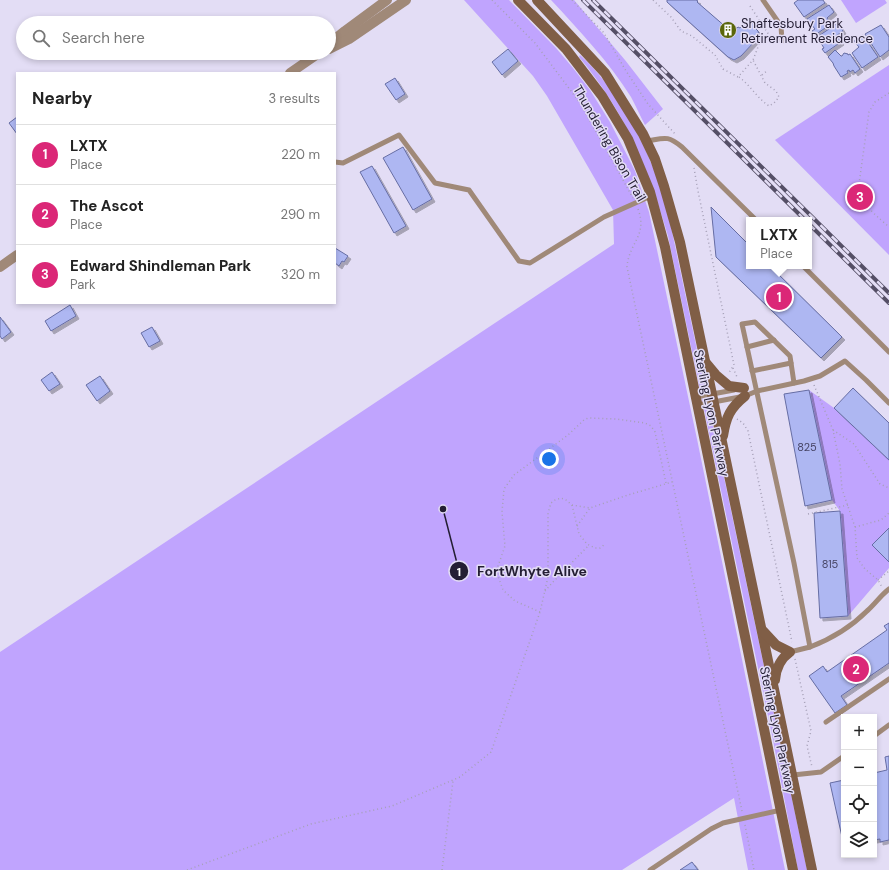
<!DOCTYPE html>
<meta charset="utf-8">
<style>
:root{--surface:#fff;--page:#f2f2f2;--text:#222;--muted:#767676;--line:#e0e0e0;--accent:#db2777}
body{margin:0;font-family:"DM Sans",sans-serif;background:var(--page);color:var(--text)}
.controls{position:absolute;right:12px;bottom:12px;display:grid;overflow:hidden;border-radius:0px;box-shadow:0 2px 6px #0003}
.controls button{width:36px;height:36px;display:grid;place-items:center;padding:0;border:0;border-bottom:1px solid var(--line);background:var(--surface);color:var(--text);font:20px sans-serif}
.you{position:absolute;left:549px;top:459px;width:14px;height:14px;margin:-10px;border:3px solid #fff;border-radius:50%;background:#1a73e8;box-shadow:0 0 0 6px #1a73e833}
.badge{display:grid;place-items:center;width:26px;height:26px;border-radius:50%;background:var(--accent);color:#fff;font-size:13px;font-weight:700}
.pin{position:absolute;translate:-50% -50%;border:2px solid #fff;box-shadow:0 1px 4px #0006}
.popup{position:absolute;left:746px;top:217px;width:66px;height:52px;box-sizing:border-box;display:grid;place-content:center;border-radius:0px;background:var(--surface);filter:drop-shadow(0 1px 3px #0005);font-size:13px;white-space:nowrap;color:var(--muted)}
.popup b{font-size:15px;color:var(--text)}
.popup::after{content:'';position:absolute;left:50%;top:100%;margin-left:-8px;border:8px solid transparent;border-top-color:var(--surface)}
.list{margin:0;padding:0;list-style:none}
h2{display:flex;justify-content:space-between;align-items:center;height:52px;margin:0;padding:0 16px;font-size:17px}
h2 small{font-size:13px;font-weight:400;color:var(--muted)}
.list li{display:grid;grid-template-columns:26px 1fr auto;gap:12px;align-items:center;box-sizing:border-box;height:60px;padding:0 16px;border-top:1px solid var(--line)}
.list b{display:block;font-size:15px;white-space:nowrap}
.list p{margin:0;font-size:13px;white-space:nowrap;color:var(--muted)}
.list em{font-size:13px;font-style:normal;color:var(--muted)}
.icon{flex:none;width:22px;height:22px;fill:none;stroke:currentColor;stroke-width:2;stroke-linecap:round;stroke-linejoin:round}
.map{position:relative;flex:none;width:889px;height:870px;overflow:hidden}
.search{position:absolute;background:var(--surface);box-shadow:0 2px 6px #0003;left:16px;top:16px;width:320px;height:44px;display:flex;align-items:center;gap:10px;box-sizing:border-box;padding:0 14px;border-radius:22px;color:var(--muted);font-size:15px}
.panel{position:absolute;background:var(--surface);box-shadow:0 2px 6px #0003;left:16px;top:72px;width:320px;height:232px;border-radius:0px}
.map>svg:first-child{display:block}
.green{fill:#c0a4fe}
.building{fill:#aeb7f2;stroke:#666da3;filter:url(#shadow)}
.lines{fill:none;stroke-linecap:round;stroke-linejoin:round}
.path{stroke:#a6a0b7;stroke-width:1.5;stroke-dasharray:1 3;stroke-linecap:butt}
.service{stroke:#a08978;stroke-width:5}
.minor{stroke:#a08978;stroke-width:10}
.secondary{stroke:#805e46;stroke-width:10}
.rail-casing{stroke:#554f66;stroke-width:4}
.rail{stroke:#e3ddf5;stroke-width:2.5;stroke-dasharray:8;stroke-linecap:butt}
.labels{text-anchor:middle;stroke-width:3;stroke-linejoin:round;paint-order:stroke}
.number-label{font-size:11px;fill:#464464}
.poi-label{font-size:13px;fill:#241e34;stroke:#e3ddf5;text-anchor:start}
.street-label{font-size:13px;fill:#241e34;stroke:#e3ddf5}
.leader{fill:none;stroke:#241e34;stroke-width:1.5}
.callout-dot{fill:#241e34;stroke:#e3ddf5;stroke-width:1.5}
.mark-label{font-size:12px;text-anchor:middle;font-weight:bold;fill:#fff}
.callout-label{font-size:14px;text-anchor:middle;font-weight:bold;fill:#241e34;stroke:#e3ddf5;stroke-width:3;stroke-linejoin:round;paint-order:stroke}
</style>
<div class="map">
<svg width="889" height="870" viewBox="0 0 889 870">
<defs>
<filter id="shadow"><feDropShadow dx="3" dy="3" stdDeviation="0" flood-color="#0004"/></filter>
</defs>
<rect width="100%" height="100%" fill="#e3ddf5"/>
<g class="green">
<path d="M464,0H509L556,48L573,68L590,90L610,122L627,155L635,171L649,212L697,439L785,870H748L734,798L622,870H0V652L614,244L613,210L547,96L533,76Z"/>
<path d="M551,0H574L625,60L663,109L645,125C640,116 636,106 631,97C609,62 579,30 551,0Z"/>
<path d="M841,0H885L887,3L856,23Z"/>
<path d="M580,55C615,86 645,142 660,186C664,198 667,210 670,222L807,870H798L773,740L668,236C648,167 625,112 579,57Z"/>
<path d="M889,65V255L775,140Z"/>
<path d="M809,390L834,408L889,460V528L872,545L889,562V568L848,616L840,511L832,500Z"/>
</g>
<g class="building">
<path d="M667,0H696L698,1L697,2L727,28L728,27L730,28H737L738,27L740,28L745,23L746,20L751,25L752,23L754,25L753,26L758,31L759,35L756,40L741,56L734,60L728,57L667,2Z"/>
<path d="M798,0H823L825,3L804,17L794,3Z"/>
<path d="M829,5L834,12L827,18L831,24L815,35L812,31L815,29L807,19Z"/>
<path d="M838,23L843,31L836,36L841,42L825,53L822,49L824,48L817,37Z"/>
<path d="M881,25L889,37V50L880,57L865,34Z"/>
<path d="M863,35L878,57L862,68L852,53L859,47L854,41Z"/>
<path d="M508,49L518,61L502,75L492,62Z"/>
<path d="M835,50L841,56H842L844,53L848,54V55L850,54L860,69L855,73L853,70L850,72L849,70L847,71L848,73L841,77L834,66L833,63L828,57Z"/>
<path d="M395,78L405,94L396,100L385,84Z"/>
<path d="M17,117V134L9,123Z"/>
<path d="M403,147L432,199L413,210L383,158Z"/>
<path d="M372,166L406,226L394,233L360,172Z"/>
<path d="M711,207L749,245V266H770L842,337L821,358L716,257Z"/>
<path d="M335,248L348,256L344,262L342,261L339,266L335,263Z"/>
<path d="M70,305L76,316L51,331L45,321Z"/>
<path d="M0,317L11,332L2,339L0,336Z"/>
<path d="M152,327L160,341L149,347L141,333Z"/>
<path d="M52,372L60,384L49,391L41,380Z"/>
<path d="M100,376L110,391L97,401L86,385Z"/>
<path d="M853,388L889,423V460L834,408Z"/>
<path d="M809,390L832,500L805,506L784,394Z"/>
<path d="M840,511L848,616L820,618L814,513Z"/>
<path d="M889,528V562L872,545Z"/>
<path d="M889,623V663L841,696L847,705L835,713L809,676L823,666L827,672L887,630L884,626Z"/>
<path d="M889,756V840L880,842V839L874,840V773L887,770L885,757Z"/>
<path d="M844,780V846L830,783Z"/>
<path d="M692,862L698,870H680Z"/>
</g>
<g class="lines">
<g class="path">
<path d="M492,0L535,43L580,103L633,198"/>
<path d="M572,0L604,33L626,71L648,104L675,134"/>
<path d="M653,0L671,17L681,31L692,36L715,55L723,69L738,77L753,60L760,42L769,34"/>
<path d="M750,6L773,41"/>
<path d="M762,75L768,70"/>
<path d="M739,77C750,85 757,98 769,106L774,103L779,97L776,91L765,83L753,60"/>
<path d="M889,93L875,102L869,112L859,184C859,187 859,191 859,194C863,205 880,219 889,227"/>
<path d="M694,168L698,191L734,365L728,374"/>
<path d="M638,209C648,236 629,242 627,267L742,811"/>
<path d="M733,368L737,377"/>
<path d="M814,385L833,430L840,464L842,489L855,527L857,558L865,569L878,580L882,587"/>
<path d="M737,419L743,423L748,431L792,642"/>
<path d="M833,430L854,444L880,484L889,488"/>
<path d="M572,505L579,534L587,544L595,548H600L605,544"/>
<path d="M808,514L848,505"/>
<path d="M577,526L590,508"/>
<path d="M855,527L881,520L889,513"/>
<path d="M878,580L889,571"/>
<path d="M545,591L552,583L589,545"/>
<path d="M540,612L515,601L503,590L498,576V566L505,546L502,512L504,489L514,475L568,435L584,420L588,418L616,419L645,423L651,426L655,432L666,483"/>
<path d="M795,659L811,731L807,746L812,767"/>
<path d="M745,825L754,870"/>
<path d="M187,870L311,824L392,806L460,777L491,752L540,612L548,577V513L551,503L555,500L561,498L566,500L572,505L590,508L628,495L672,482"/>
<path d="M442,870L453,781"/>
</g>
<g class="service">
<path d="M763,0L781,26L782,41"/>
<path d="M647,141C665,138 667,135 682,147L756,220"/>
<path d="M335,162L343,163L399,135L435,183L469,190L519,261L530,263L604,217L651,196"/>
<path d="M803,266L889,352"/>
<path d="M747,347L774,340"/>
<path d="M752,371L791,363"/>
<path d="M696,397L734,390"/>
<path d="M698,405L745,396L757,391L804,381L820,376L845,361L866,380L889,403"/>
<path d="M810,647C831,639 851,627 867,611C875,604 881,595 889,589"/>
<path d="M790,652L810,647L794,563L742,324L755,322L790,356L794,383"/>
<path d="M826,722L889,679"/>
<path d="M874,736L889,725"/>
<path d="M793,775L821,772L844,756"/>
<path d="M650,870L711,829L723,823L781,810"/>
</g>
<g class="minor">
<path d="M329,44L345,31L387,0"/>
<path d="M329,49L349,39L406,0"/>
<path d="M290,73L319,53"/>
<path d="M0,267L17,255"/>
</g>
<g class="secondary">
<path d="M518,0L566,49L602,96L628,139L650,192L665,247L793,870"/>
<path d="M537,0L605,73L643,134L655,159L664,186L680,242L812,870"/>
<path d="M706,363L716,375L729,386L744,388"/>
<path d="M723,436C726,417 730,408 745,396"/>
<path d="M763,631L776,645L790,652C780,659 776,668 775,680"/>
</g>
<g class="rail-casing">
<g id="rail">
<path d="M583,0L805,220"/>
<path d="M593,0L889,293"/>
<path d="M809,224L889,303"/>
</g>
</g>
<use href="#rail" class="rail"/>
</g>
<defs>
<g id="building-disc" transform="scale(0.9)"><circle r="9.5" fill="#5a660a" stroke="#e3ddf5"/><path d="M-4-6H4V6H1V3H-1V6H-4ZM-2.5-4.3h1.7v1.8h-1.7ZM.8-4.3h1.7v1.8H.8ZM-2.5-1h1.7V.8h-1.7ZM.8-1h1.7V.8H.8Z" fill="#fff"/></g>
</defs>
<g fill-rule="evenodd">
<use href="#building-disc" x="728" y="30"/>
</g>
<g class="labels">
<g class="number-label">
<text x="807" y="451">825</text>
<text x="830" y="568">815</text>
</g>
<g class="poi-label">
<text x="741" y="28">Shaftesbury Park<tspan x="741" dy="15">Retirement Residence</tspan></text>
</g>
<g class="street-label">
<text transform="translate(610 143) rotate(60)" y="5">Thundering Bison Trail</text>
<text transform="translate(712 413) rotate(78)" y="5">Sterling Lyon Parkway</text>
<text transform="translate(778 730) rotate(78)" y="5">Sterling Lyon Parkway</text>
</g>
</g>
<path class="leader" d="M443 509L459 571"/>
<g class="callout-dot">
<circle cx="443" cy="509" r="4"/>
<circle cx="459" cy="571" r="10"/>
</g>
<g class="mark-label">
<text x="459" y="576">1</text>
</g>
<g class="callout-label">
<text x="532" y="576">FortWhyte Alive</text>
</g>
</svg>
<div class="controls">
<button>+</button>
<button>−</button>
<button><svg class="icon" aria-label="locate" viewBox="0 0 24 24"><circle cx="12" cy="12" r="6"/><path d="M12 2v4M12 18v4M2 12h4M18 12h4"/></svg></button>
<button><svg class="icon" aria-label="layers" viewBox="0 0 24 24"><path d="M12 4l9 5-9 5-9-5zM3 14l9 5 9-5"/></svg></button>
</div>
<div class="you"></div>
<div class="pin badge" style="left:779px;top:297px">1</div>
<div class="popup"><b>LXTX</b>Place</div>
<div class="pin badge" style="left:856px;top:669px">2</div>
<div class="pin badge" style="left:860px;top:197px">3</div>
<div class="search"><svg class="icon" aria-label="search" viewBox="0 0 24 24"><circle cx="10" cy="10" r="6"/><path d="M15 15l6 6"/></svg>Search here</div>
<section class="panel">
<h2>Nearby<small>3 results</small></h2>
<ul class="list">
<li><span class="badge">1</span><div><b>LXTX</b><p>Place</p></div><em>220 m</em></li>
<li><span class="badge">2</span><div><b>The Ascot</b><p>Place</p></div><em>290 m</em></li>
<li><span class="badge">3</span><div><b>Edward Shindleman Park</b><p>Park</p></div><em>320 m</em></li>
</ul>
</section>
</div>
